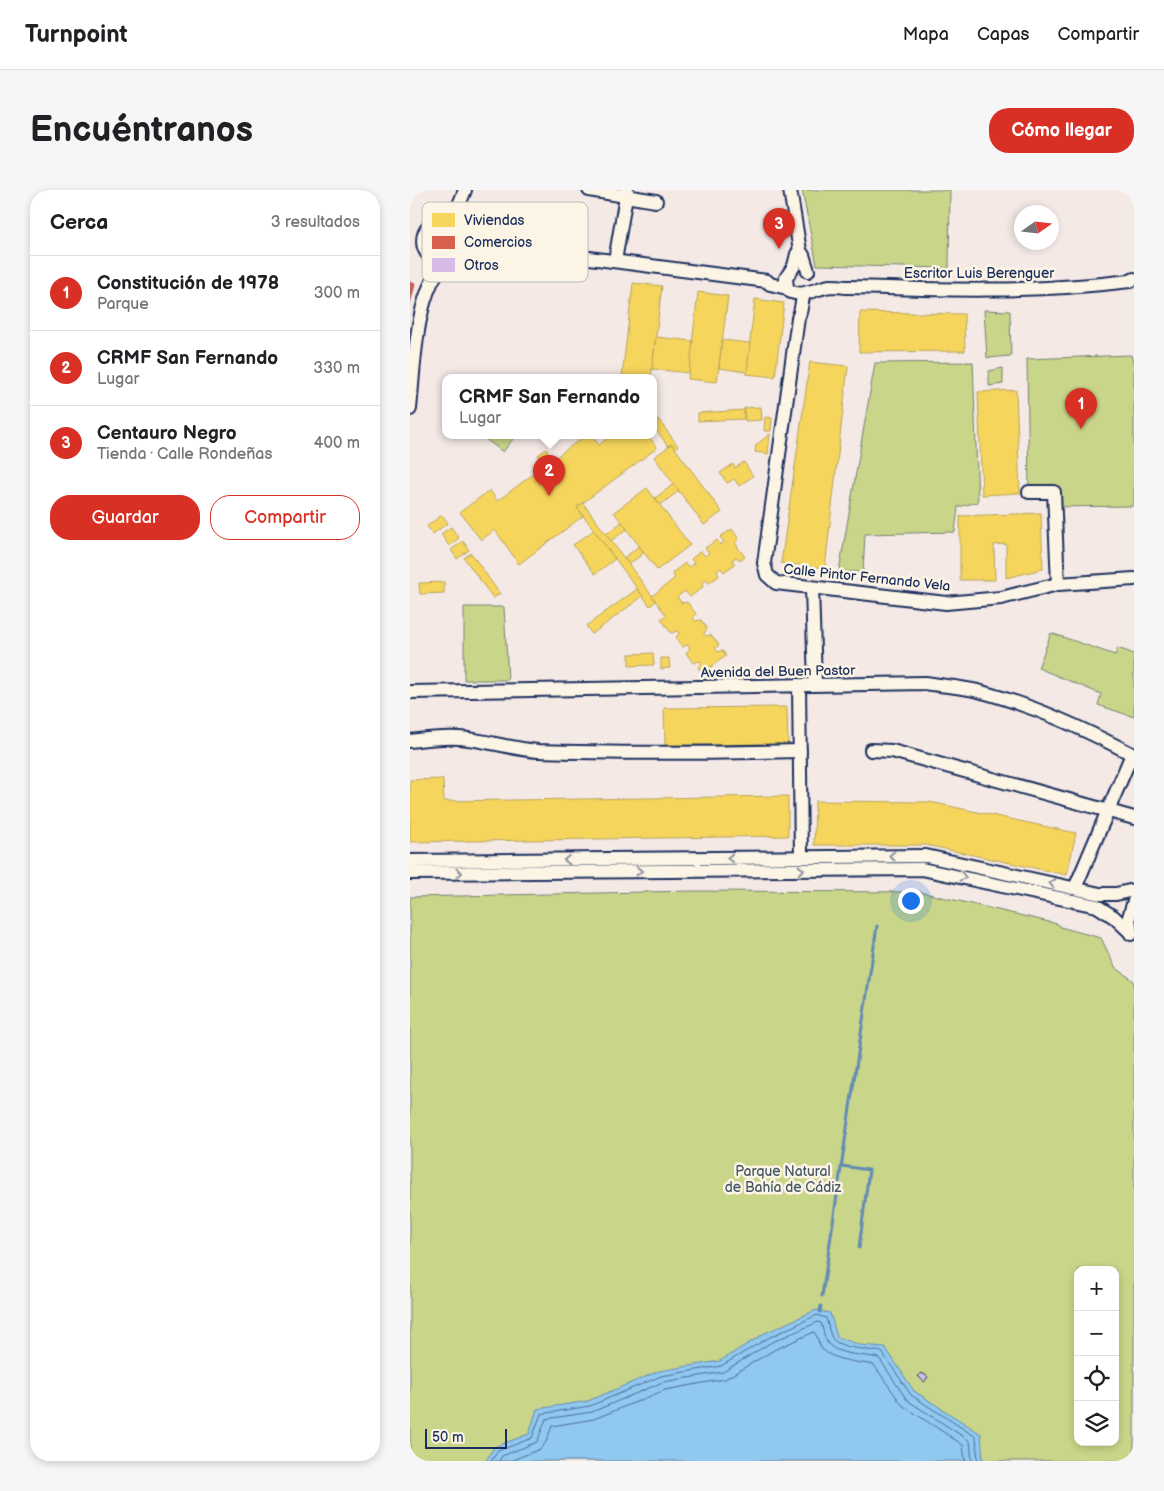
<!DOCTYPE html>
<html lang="es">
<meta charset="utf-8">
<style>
:root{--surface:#fff;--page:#f6f6f6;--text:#202124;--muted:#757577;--line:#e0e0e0;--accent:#d93025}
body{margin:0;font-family:"Balsamiq Sans",sans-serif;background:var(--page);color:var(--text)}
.controls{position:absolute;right:15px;bottom:15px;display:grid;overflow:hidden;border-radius:10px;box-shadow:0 2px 8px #0003}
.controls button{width:45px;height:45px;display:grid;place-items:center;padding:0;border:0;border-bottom:1px solid var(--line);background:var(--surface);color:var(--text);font:25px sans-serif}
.compass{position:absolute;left:604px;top:15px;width:45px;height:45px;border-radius:50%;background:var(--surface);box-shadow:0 2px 8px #0003;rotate:76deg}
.scale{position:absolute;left:15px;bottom:12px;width:82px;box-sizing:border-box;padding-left:5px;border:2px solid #1b2f5e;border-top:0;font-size:14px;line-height:18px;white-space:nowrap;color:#1b2f5e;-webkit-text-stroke:4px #fcf5e5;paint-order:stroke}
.you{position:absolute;left:500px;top:710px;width:18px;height:18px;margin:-12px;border:4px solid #fff;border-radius:50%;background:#1a73e8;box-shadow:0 0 0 8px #1a73e833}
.badge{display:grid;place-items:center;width:32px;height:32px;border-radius:50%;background:var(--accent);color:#fff;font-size:16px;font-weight:700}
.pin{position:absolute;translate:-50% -41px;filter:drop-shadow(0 1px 2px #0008)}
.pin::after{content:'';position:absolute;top:26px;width:18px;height:15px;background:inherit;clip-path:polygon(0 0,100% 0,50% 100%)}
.popup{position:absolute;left:32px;top:184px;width:215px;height:65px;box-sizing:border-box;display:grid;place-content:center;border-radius:10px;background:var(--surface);filter:drop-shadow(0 1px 4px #0005);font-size:16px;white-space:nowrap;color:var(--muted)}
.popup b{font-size:19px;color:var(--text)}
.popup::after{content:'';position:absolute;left:50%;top:100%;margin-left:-10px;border:10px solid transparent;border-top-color:var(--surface)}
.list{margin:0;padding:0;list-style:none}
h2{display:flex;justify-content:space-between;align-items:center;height:65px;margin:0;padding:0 20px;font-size:21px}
h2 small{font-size:16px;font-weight:400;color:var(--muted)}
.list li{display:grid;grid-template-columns:32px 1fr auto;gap:15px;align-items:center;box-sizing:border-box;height:75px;padding:0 20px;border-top:1px solid var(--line)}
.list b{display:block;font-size:19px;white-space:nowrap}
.list p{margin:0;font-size:16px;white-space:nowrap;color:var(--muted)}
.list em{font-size:16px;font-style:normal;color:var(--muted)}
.actions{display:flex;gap:10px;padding:15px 20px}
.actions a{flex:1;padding:11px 0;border:1px solid var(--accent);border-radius:20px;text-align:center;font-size:18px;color:var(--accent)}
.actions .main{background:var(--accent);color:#fff}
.icon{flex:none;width:28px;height:28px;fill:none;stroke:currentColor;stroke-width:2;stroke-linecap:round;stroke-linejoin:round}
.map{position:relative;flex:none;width:724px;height:1271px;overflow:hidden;border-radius:20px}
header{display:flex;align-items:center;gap:30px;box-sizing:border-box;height:70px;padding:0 25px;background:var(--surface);border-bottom:1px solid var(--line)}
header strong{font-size:24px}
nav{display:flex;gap:28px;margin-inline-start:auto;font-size:18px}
.intro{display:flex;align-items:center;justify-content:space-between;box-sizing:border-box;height:120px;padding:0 30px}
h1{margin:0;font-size:35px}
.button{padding:12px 22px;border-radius:20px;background:var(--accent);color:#fff;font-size:18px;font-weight:700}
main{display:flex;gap:30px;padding:0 30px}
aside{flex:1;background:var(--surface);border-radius:20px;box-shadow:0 2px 8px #0003}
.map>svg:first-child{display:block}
.green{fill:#c9d588;stroke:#728273;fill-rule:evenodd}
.water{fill:#91c8f0;stroke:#628bb6}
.homes{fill:#f6d55c;stroke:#b4a35d}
.shops{fill:#d6604d;stroke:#9e5152}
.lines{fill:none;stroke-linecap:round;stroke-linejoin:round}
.shore{stroke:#4a6c98;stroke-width:1}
.stream{stroke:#628bb6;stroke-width:3}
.building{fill:#d8bae8;stroke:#1b2f5e}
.minor-casing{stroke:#1b2f5e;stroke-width:16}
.minor{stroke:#fcf5e5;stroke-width:12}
.oneway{stroke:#8c92a2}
.labels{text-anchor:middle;stroke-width:5;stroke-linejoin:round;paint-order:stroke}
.street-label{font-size:14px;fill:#1b2f5e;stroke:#fcf5e5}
.park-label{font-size:14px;fill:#465868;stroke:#fcf5e5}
.key{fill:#fcf5e5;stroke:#b8babc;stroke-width:1}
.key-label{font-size:14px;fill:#1b2f5e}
</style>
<header>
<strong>Turnpoint</strong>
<nav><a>Mapa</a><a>Capas</a><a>Compartir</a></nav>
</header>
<div class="intro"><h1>Encuéntranos</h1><a class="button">Cómo llegar</a></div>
<main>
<aside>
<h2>Cerca<small>3 resultados</small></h2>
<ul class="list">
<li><span class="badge">1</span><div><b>Constitución de 1978</b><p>Parque</p></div><em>300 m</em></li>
<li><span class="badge">2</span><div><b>CRMF San Fernando</b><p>Lugar</p></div><em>330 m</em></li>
<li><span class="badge">3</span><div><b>Centauro Negro</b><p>Tienda · Calle Rondeñas</p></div><em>400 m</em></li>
</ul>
<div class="actions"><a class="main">Guardar</a><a>Compartir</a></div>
</aside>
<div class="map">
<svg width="724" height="1271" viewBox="0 0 724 1271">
<rect width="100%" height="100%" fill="#f5e9e6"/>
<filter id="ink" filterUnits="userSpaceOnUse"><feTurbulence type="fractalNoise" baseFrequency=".02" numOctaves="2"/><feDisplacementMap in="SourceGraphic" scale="10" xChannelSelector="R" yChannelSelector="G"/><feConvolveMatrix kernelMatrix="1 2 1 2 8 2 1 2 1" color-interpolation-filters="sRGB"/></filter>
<g filter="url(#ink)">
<g class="green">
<path d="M392,0H540L539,78L407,75Z"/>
<path d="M574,120L600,121L601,166L577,168Z"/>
<path d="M721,165L724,177V316L644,317V302H619L617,169Z"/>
<path d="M563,172L568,312L548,317L545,342L455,344L453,382L429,381L465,173Z"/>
<path d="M593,178V194L579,196V181Z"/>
<path d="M70,245H106L93,262Z"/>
<path d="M54,417H94L98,490H54Z"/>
<path d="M641,443L705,465L708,458L724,464V527L688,515L691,504L628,478Z"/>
<path d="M281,701L510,702L648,734L650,737L691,748L705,777L724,791V1271H0V707ZM668,1080H705V1252H668Z"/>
</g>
<path class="water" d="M406,1120L420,1123L427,1147L450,1155L475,1157L504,1201L571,1244L573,1271H76L84,1257L119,1244L127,1219L178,1211L249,1181L310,1171L355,1143Z"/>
<g class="homes">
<path d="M223,93L252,96L241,187H212Z"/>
<path d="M288,102L318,106L307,192L278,189Z"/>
<path d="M345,109L374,113L365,187L336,184Z"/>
<path d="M450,122L554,124L555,161L449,162Z"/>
<path d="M246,147L283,151L279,183L242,179Z"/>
<path d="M312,150L340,153L337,182L309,178Z"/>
<path d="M400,172L438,176L415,378L371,373Z"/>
<path d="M606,200L610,303L572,305L568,202Z"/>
<path d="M351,217L352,230L335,231L334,218Z"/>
<path d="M334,220V229L288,231V223Z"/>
<path d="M355,227L362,228L361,241H354Z"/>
<path d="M248,229L268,256L265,259L262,254L258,256L246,240L243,242V233Z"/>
<path d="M360,244L358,264L345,262L346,255Z"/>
<path d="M176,245H181L189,255L202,245H238L247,258L167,317L173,326L109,374L85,340L71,350L50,322L80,300L87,311Z"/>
<path d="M262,254L312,322L294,335L244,267Z"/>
<path d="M136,259L143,269L135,275L128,265Z"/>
<path d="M334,272L343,286L329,296L324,289L317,293L310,283L323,274L325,278Z"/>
<path d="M264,294L269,301L250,315L245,308Z"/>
<path d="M237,298L280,355L247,380L204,322Z"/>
<path d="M173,313L246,411L240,416L167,317Z"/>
<path d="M631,323L633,379L596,388V354L584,355L585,390H550V326Z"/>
<path d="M32,325L38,333L23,344L17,336Z"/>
<path d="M212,332L217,339L201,351L196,344Z"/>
<path d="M41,337L49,348L39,356L31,344Z"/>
<path d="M322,339L329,349L325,353L335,367L330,370L326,367L322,370L325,374L314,382L311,378L307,381L309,386L299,393L295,390L292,392L293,397L280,407L275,401L267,407L272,413L277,412L286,424L283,429L285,431L291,430L297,438L294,444L296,446L301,445L309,455L305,458L308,462L312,460L316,466L292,483L288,477L292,473L290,471L283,473L276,463L280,458L278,455L272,457L266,448L269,443L267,441L261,443L251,429L256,425L242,406L265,388L262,383L275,373L279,377L284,373L281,369L291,361L295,366L299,363L295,358L307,350L310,355L314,352L310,347Z"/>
<path d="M184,340L205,369L185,384L163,355Z"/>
<path d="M53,351L59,360L47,369L41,360Z"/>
<path d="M229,356L234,363L219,374L214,368Z"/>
<path d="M61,363L90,404L83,408L54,368Z"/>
<path d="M34,392V403L10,404L9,393Z"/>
<path d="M227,399L233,406L182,444L176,436Z"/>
<path d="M243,463L244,475L219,476V464Z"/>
<path d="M251,468H259L260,478L251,479Z"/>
<path d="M377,517L378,555L255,557L254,518Z"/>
<path d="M33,589L34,611L378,606V646L0,652V590Z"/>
<path d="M405,611L520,612L666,643L657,685L516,655H404Z"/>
</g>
<path class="shops" d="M0,92L5,94L0,114Z"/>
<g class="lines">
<g class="shore">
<path d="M81,1271L88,1261L122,1248L131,1224L180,1216L251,1186L311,1176L358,1148L407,1125L416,1128C418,1134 419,1142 422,1148C427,1158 462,1160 472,1162L501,1205L566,1247L568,1271"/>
<path d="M89,1271L92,1266L127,1252L136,1229L182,1222L253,1192L313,1182L360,1153L408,1132L411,1133C413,1139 414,1147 417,1152C424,1165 456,1165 469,1168L497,1210L560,1251L562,1271"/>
<path d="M100,1271L130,1259L136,1252L142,1236L184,1229L255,1200L315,1189L364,1160L404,1142C408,1146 408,1154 412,1159C423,1171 450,1172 464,1175L492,1215L553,1255L555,1271"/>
</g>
<g class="stream">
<path d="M432,976L459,980L449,1058"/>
<path d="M412,1106L467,736"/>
<path d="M410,1122L411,1116"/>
</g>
</g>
<path class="building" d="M512,1183L518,1187L514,1192L508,1186Z"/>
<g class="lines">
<g class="minor-casing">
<g id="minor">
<path d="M179,0L246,11"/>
<path d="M380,0L390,61L393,65L398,81"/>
<circle cx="34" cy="51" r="21"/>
<path d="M42,32L55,0"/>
<path d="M52,41L68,51L79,55L357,91L360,94L377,98"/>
<path d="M205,71L217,0"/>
<path d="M380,101C392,108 407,98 420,96C425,96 430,96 435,97C532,100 623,103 720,91L724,89"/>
<path d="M381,102L377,98L376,88L384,76L387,64L390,61"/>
<path d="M394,104C391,112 392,120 388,128L354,373L357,385L366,393L536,413L591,408L648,394L724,389"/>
<path d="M0,219C4,180 5,97 37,72"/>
<path d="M619,302H644L648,394"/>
<path d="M402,398L405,494"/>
<path d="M389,495L391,667"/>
<path d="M0,502L515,493C533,496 551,497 568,501C623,515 674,539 724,565"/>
<path d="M0,551C16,549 33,547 49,548C76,550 101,559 128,561C215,564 302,563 390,561"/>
<path d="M461,560L482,561L724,628"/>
<path d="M0,671L516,666L690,704H706L724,700"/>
<path d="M0,683L512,679L687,716L704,727L721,743"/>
<path d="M665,698L722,564"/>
<path d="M721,744L719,727L724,711"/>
</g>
</g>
<use href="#minor" class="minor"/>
</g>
<defs><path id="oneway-chevron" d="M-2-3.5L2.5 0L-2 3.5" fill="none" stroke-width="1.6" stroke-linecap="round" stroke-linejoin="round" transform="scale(1.25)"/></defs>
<g class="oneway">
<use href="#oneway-chevron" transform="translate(482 666) rotate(179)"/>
<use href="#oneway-chevron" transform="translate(320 668) rotate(179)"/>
<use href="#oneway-chevron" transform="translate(157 670) rotate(179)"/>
<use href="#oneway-chevron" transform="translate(391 680)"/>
<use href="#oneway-chevron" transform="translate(229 681)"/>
<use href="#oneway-chevron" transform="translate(49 683) rotate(-1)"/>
<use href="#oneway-chevron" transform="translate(553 687) rotate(12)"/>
<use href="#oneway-chevron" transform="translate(642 693) rotate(-168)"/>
</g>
</g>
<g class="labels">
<g class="street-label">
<text x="569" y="88">Escritor Luis Berenguer</text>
<text transform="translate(457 387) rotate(6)" y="5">Calle Pintor Fernando Vela</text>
<text transform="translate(368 481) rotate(-1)" y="5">Avenida del Buen Pastor</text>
</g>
<g class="park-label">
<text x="373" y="986">Parque Natural<tspan x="373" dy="16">de Bahía de Cádiz</tspan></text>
</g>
</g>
<rect x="12" y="12" width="166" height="80" rx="8" class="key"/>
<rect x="22" y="23" width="23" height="14" fill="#f6d55c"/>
<rect x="22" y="46" width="23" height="13" fill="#d6604d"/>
<rect x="22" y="68" width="23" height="14" fill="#d8bae8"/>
<g class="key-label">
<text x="54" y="35">Viviendas</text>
<text x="54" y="57">Comercios</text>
<text x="54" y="80">Otros</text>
</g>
</svg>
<div class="controls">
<button>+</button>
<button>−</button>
<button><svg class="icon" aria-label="locate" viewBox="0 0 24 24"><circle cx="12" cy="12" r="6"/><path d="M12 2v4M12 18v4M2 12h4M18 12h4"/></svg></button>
<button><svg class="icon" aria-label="layers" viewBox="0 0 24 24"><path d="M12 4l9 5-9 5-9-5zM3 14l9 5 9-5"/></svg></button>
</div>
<svg class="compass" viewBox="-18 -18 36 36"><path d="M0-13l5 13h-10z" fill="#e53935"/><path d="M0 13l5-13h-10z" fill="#757577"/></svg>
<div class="scale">50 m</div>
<div class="you"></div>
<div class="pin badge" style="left:671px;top:239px">1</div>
<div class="pin badge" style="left:139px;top:306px">2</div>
<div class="popup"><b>CRMF San Fernando</b>Lugar</div>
<div class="pin badge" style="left:369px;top:59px">3</div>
</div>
</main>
